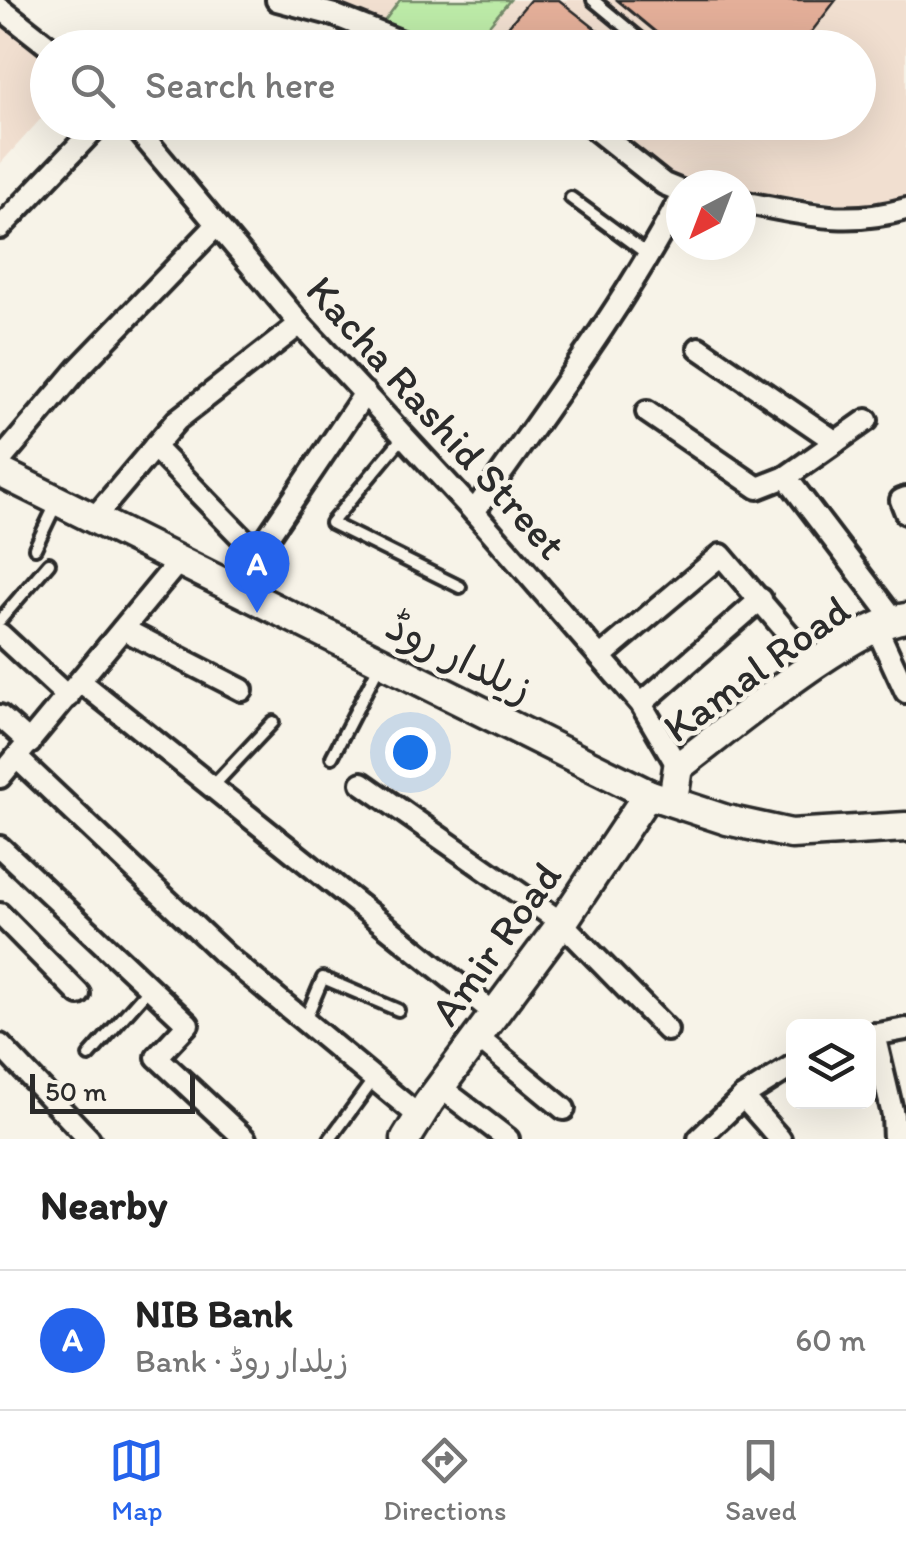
<!DOCTYPE html>
<meta charset="utf-8">
<style>
:root{--surface:#fff;--page:#f6f6f6;--text:#222;--muted:#767676;--line:#e0e0e0;--accent:#2563eb}
body{margin:0;font-family:Itim,"Playpen Sans Arabic",sans-serif;background:var(--page);color:var(--text)}
.controls{position:absolute;right:30px;bottom:30px;display:grid;overflow:hidden;border-radius:15px;box-shadow:0 10px 40px #0002}
.controls button{width:90px;height:90px;display:grid;place-items:center;padding:0;border:0;border-bottom:2px solid var(--line);background:var(--surface);color:var(--text);font:50px sans-serif}
.compass{position:absolute;left:666px;top:170px;width:90px;height:90px;border-radius:50%;background:var(--surface);box-shadow:0 10px 40px #0002;rotate:222deg}
.scale{position:absolute;left:30px;bottom:25px;width:165px;box-sizing:border-box;padding-left:10px;border:5px solid #2b2b2b;border-top:0;font-size:28px;line-height:35px;white-space:nowrap;color:#2b2b2b;-webkit-text-stroke:8px #f7f3e8;paint-order:stroke}
.you{position:absolute;left:410px;top:752px;width:35px;height:35px;margin:-25px;border:8px solid #fff;border-radius:50%;background:#1a73e8;box-shadow:0 0 0 15px #1a73e833}
.badge{display:grid;place-items:center;width:65px;height:65px;border-radius:50%;background:var(--accent);color:#fff;font-size:32px;font-weight:700}
.pin{position:absolute;translate:-50% -82px;filter:drop-shadow(0 2px 5px #0008)}
.pin::after{content:'';position:absolute;top:52px;width:35px;height:30px;background:inherit;clip-path:polygon(0 0,100% 0,50% 100%)}
.list{margin:0;padding:0;list-style:none}
h2{display:flex;justify-content:space-between;align-items:center;height:130px;margin:0;padding:0 40px;font-size:42px}
h2 small{font-size:32px;font-weight:400;color:var(--muted)}
.list li{display:grid;grid-template-columns:65px 1fr auto;gap:30px;align-items:center;box-sizing:border-box;height:140px;padding:0 40px;border-top:2px solid var(--line)}
.list b{display:block;font-size:38px;white-space:nowrap}
.list p{margin:0;font-size:32px;white-space:nowrap;color:var(--muted)}
.list em{font-size:32px;font-style:normal;color:var(--muted)}
.icon{flex:none;width:55px;height:55px;fill:none;stroke:currentColor;stroke-width:2;stroke-linecap:round;stroke-linejoin:round}
.map{position:relative;flex:none;width:906px;height:1139px;overflow:hidden}
.search{position:absolute;background:var(--surface);box-shadow:0 10px 40px #0002;left:30px;right:30px;top:30px;height:110px;display:flex;align-items:center;gap:25px;box-sizing:border-box;padding:0 35px;border-radius:55px;color:var(--muted);font-size:38px}
.sheet{height:270px;background:var(--surface)}
nav{display:flex;justify-content:space-around;align-items:center;box-sizing:border-box;height:140px;border-top:2px solid var(--line);background:var(--surface);font-size:28px;color:var(--muted)}
nav a{display:grid;justify-items:center;gap:5px}
nav .on{color:var(--accent)}
.map>svg:first-child{display:block}
.built{fill:#f1dfd0}
.green{fill:#bdeba8;stroke:#748b6a;stroke-width:2.5}
.building{fill:#e4af99;stroke:#2b2b2b;stroke-width:2.5}
.lines{fill:none;stroke-linecap:round;stroke-linejoin:round}
.lane-casing{stroke:#2b2b2b;stroke-width:18}
.street-casing{stroke:#2b2b2b;stroke-width:28}
.secondary-casing{stroke:#2b2b2b;stroke-width:35}
.lane{stroke:#f7f3e8;stroke-width:10}
.street{stroke:#f7f3e8;stroke-width:20}
.secondary{stroke:#f7f3e8;stroke-width:28}
.labels{text-anchor:middle;stroke-width:9;stroke-linejoin:round;paint-order:stroke}
.street-label{font-size:42px;fill:#2b2b2b;stroke:#f7f3e8}
</style>
<div class="map">
<svg width="906" height="1139" viewBox="0 0 906 1139">
<rect width="100%" height="100%" fill="#f7f3e8"/>
<filter id="ink" filterUnits="userSpaceOnUse"><feTurbulence type="fractalNoise" baseFrequency=".01" numOctaves="2"/><feDisplacementMap in="SourceGraphic" scale="20" xChannelSelector="R" yChannelSelector="G"/><feConvolveMatrix kernelMatrix="1 2 1 2 8 2 1 2 1" color-interpolation-filters="sRGB"/></filter>
<g filter="url(#ink)">
<g class="built">
<path d="M301,0H906V197L872,208L741,190V185L696,182L670,176L601,123L858,122V48L437,47Z"/>
<path d="M0,8L48,48L47,112L0,164Z"/>
</g>
<path class="green" d="M400,0H510L471,47H437L380,27Z"/>
<g class="building">
<path d="M530,0H559L620,48L491,47Z"/>
<path d="M617,0H836L799,48H675Z"/>
</g>
<g class="lines">
<g class="lane-casing">
<g id="lane">
<path d="M593,0L651,48"/>
<path d="M571,198L650,256"/>
<path d="M404,436L331,523L460,587"/>
<path d="M35,548L56,504"/>
<path d="M0,620L49,563"/>
<path d="M332,757L380,664"/>
<path d="M212,787L273,722"/>
<path d="M305,1020L323,978L398,1010"/>
<path d="M89,1056L150,987"/>
<path d="M330,1139L374,1079"/>
</g>
</g>
<g class="street-casing">
<g id="street">
<path d="M277,0L334,15L417,48"/>
<path d="M0,8L51,48"/>
<path d="M131,122L300,324L474,512L641,704L678,767"/>
<path d="M586,122L664,184L681,191"/>
<path d="M741,202C803,213 843,227 906,209"/>
<path d="M0,228L101,122"/>
<path d="M699,348L836,442"/>
<path d="M647,412L758,488L786,477"/>
<path d="M867,420L786,477L894,619"/>
<path d="M154,447L257,553"/>
<path d="M0,461L78,369L217,225"/>
<path d="M906,498L901,500L906,513"/>
<path d="M474,512C546,409 623,308 681,197"/>
<path d="M94,518L177,420L300,324"/>
<path d="M233,588L365,393"/>
<path d="M123,629L242,690"/>
<path d="M877,629L906,692"/>
<path d="M0,634L68,697"/>
<path d="M600,657L721,555L815,665"/>
<path d="M80,681L494,1013"/>
<path d="M641,704L761,599"/>
<path d="M0,716L30,743"/>
<path d="M17,758L225,955L420,1117"/>
<path d="M0,777L179,561"/>
<path d="M362,783L562,923L667,1030"/>
<path d="M0,847L188,1024L157,1057L245,1139"/>
<path d="M0,914L79,994"/>
<path d="M874,1034L893,1115L894,1139"/>
<path d="M868,1036L906,1029"/>
<path d="M477,1037L564,1109"/>
<path d="M0,1045L89,1139"/>
<path d="M440,1087L508,1139"/>
<path d="M743,1097L780,1139"/>
<path d="M699,1139L743,1097L794,1065"/>
</g>
</g>
<g class="secondary-casing">
<g id="secondary">
<path d="M0,472L648,794L727,820L791,834L906,827"/>
<path d="M673,800L678,767C725,732 854,623 906,618"/>
<path d="M406,1139L429,1102L562,923L648,794"/>
</g>
</g>
<use href="#lane" class="lane"/>
<use href="#street" class="street"/>
<use href="#secondary" class="secondary"/>
</g>
</g>
<g class="labels">
<g class="street-label">
<text transform="translate(437 417) rotate(48)" y="15">Kacha Rashid Street</text>
<text transform="translate(460 656) rotate(26)" y="15">زیلدار روڈ</text>
<text transform="translate(756 668) rotate(-36)" y="15">Kamal Road</text>
<text transform="translate(495 943) rotate(-54)" y="15">Amir Road</text>
</g>
</g>
</svg>
<div class="controls">
<button><svg class="icon" aria-label="layers" viewBox="0 0 24 24"><path d="M12 4l9 5-9 5-9-5zM3 14l9 5 9-5"/></svg></button>
</div>
<svg class="compass" viewBox="-18 -18 36 36"><path d="M0-13l5 13h-10z" fill="#e53935"/><path d="M0 13l5-13h-10z" fill="#767676"/></svg>
<div class="scale">50 m</div>
<div class="you"></div>
<div class="pin badge" style="left:257px;top:613px">A</div>
<div class="search"><svg class="icon" aria-label="search" viewBox="0 0 24 24"><circle cx="10" cy="10" r="6"/><path d="M15 15l6 6"/></svg>Search here</div>
</div>
<section class="sheet">
<h2>Nearby<small></small></h2>
<ul class="list">
<li><span class="badge">A</span><div><b>NIB Bank</b><p>Bank · زیلدار روڈ</p></div><em>60 m</em></li>
</ul>
</section>
<nav>
<a class="on"><svg class="icon" aria-label="map" viewBox="0 0 24 24"><path d="M3 6l6-2 6 2 6-2v14l-6 2-6-2-6 2zM9 4v14M15 6v14"/></svg>Map</a>
<a><svg class="icon" aria-label="directions" viewBox="0 0 24 24"><path d="M12 3l9 9-9 9-9-9zM9 14v-3h6M13 9l2 2-2 2"/></svg>Directions</a>
<a><svg class="icon" aria-label="saved" viewBox="0 0 24 24"><path d="M7 4h10v16l-5-4-5 4z"/></svg>Saved</a>
</nav>
